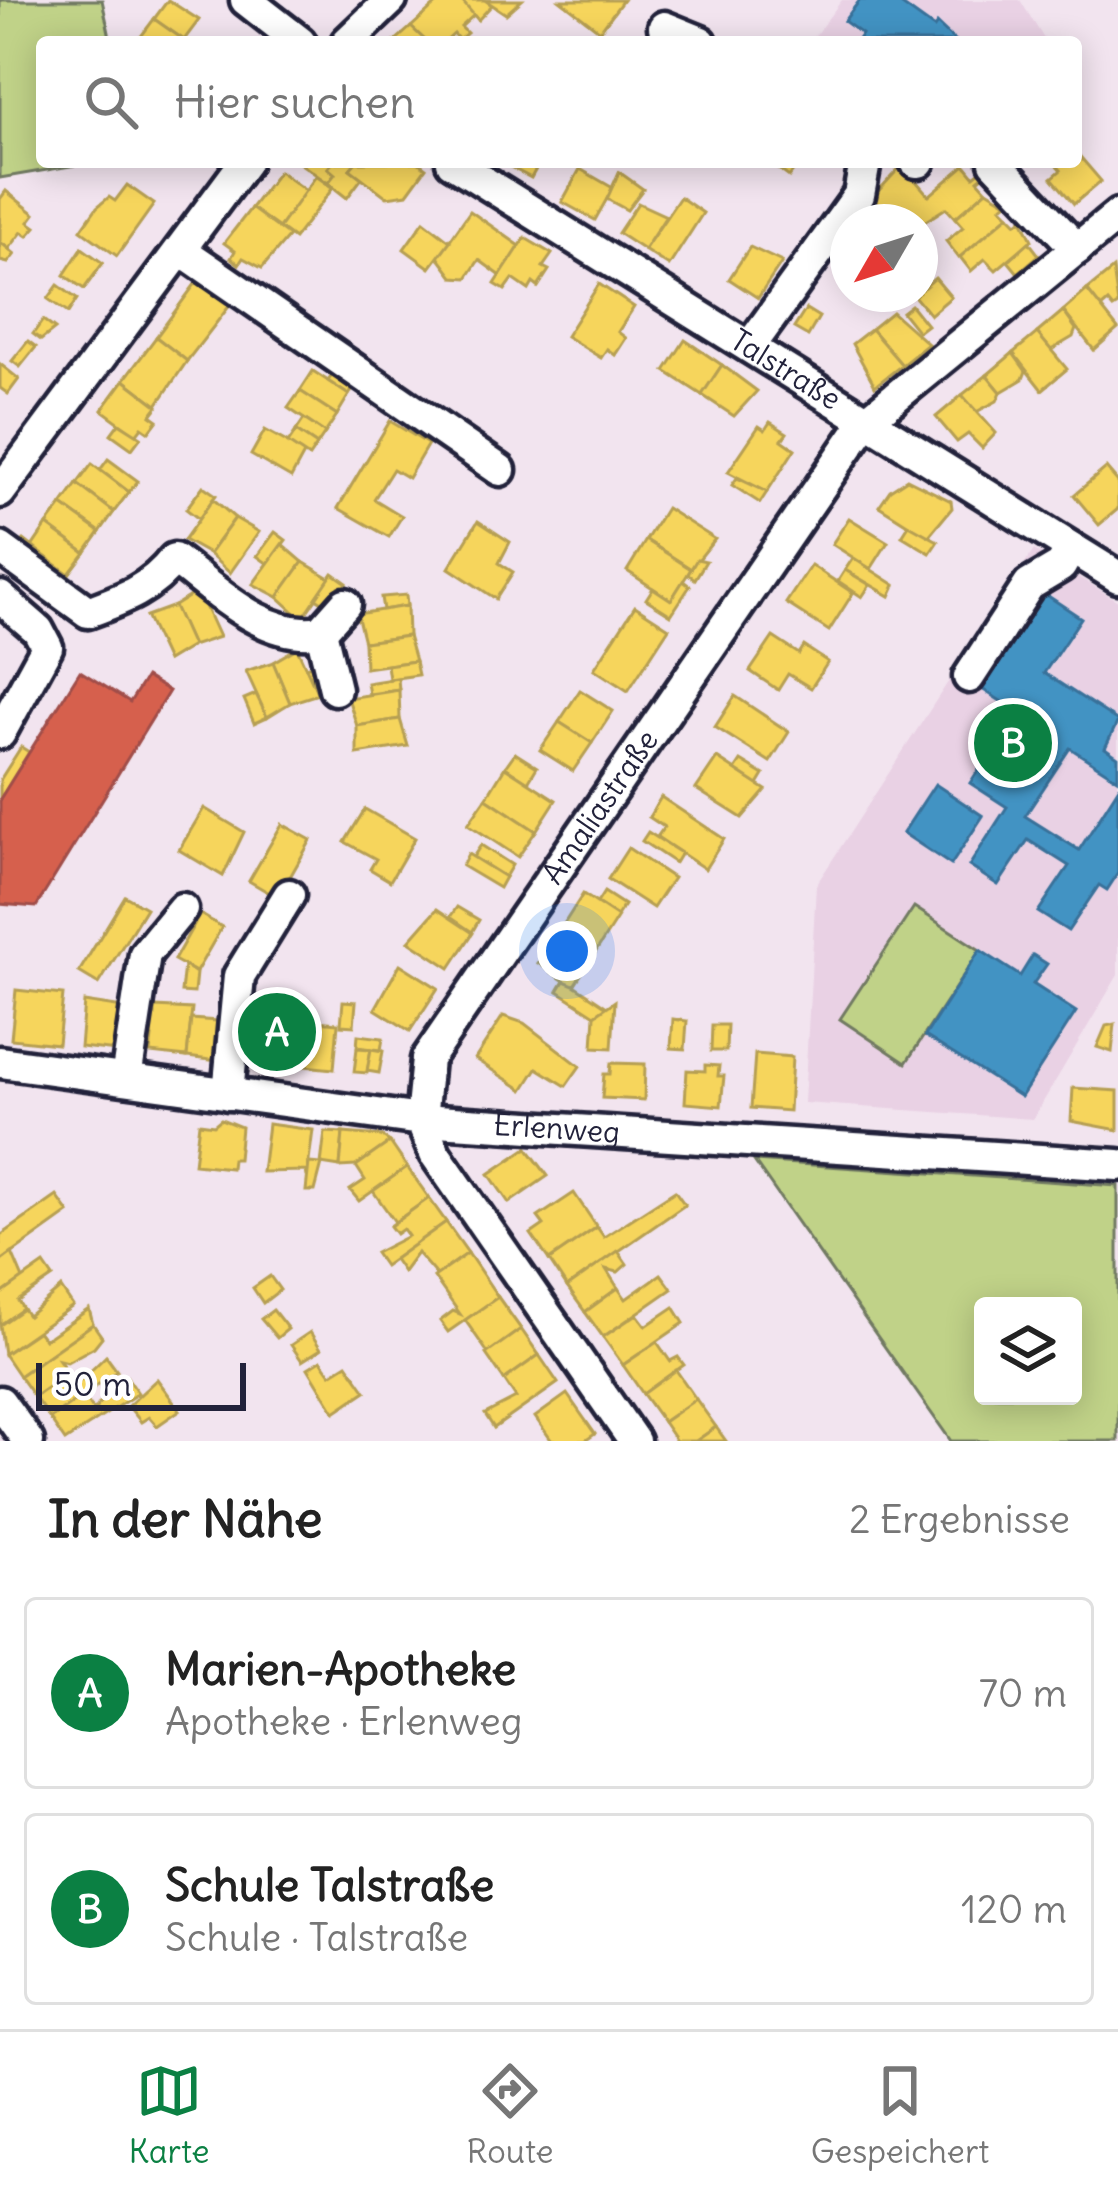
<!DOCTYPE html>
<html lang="de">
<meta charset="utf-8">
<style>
:root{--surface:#fff;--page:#f2f2f2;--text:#222;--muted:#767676;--line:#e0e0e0;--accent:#0b8043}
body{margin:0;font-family:Delius,sans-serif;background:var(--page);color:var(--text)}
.controls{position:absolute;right:36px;bottom:36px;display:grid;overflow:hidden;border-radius:12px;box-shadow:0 6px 30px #0003}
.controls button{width:108px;height:108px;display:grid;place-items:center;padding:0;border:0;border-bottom:3px solid var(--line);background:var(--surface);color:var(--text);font:60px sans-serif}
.compass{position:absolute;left:830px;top:204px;width:108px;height:108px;border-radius:50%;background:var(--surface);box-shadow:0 6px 30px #0003;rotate:231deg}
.scale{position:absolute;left:36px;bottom:30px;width:210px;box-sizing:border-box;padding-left:12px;border:6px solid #22223b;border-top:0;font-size:33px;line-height:42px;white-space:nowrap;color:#22223b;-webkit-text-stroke:9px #fff;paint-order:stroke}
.you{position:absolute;left:567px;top:951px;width:42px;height:42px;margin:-30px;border:9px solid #fff;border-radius:50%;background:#1a73e8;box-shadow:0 0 0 18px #1a73e833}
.badge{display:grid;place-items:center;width:78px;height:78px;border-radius:50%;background:var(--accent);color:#fff;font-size:39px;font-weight:700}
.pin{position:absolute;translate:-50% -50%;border:6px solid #fff;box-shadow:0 3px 12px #0006}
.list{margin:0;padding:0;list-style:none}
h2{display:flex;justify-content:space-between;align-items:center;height:156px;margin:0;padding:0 48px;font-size:51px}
h2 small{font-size:39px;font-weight:400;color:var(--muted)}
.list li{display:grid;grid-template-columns:78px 1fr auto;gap:36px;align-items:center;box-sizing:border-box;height:192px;margin:0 24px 24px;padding:0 24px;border:3px solid var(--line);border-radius:12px}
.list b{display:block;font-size:45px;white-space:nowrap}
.list p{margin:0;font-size:39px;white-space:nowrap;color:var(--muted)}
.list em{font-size:39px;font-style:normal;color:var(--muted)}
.icon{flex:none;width:66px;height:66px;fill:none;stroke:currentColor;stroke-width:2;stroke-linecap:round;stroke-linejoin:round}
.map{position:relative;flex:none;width:1118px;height:1441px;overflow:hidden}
.search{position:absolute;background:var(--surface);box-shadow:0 6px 30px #0003;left:36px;right:36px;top:36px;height:132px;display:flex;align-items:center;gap:30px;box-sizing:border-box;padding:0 42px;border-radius:12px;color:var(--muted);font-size:45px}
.sheet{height:588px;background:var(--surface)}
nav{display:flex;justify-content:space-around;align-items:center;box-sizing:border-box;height:168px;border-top:3px solid var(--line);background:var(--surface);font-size:33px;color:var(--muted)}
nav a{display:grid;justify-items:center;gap:6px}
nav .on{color:var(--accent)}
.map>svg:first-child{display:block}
.built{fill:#e9d1e4}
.green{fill:#c0d288;stroke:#717a62;stroke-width:3;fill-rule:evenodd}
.homes{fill:#f6d55c;stroke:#b69f52;stroke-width:3}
.shops{fill:#d6604d;stroke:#a04d48;stroke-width:3}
.schools{fill:#4393c3;stroke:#39719a;stroke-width:3}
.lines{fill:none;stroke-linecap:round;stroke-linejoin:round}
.minor-casing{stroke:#22223b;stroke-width:39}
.minor{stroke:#fff;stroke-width:30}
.labels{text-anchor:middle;stroke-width:12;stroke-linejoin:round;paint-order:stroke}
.street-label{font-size:30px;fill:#22223b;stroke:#fff}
</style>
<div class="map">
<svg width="1118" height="1441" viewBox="0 0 1118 1441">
<rect width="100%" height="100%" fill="#f2e4ef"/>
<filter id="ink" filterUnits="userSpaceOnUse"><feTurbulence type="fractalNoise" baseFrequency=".00833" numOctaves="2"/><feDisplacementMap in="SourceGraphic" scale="24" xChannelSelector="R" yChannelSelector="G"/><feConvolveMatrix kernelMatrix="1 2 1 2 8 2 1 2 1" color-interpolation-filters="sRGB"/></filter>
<g filter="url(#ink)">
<g class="built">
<path d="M842,0H1020L1046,42H810Z"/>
<path d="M1034,550L1118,601V975L1033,1119L804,1103L816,885Z"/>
</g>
<g class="green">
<path d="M0,0H102L111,42H42V162H94L0,178Z"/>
<path d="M914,907L980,950L906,1063L840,1019Z"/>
<path d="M754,1161L1118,1186V1441H951ZM1073,1306V1396H983V1306Z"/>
</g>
<g class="homes">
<path d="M168,0L199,20L184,40L154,19Z"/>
<path d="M461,0L475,14L461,27L467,33L459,40L454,34L445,42H427L411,27L441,0Z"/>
<path d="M461,0H485L492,5L478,20Z"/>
<path d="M485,0H522L506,14Z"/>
<path d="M560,0H623L600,31Z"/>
<path d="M154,19L184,40L182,42L139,39Z"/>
<path d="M411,27L427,42H394Z"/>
<path d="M1076,152L1101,181L1074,204L1052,178L1061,170L1054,162H1076Z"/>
<path d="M298,162H333L328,168L335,174L328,183Z"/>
<path d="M333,162H356L350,169L362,178L347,198L328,183L335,174L328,168Z"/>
<path d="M356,162H418L426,168L407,194L387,197L350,169Z"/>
<path d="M501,162H540L531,178Z"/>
<path d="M769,162H800L789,177Z"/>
<path d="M902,165L929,196L965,165L974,176L980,171L984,175L978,180L987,190L955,218L946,208L921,224L911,213L894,222L872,198Z"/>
<path d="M580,169L613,188L595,220L562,202Z"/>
<path d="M279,171L306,191L279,228L251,208Z"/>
<path d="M619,172L643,189L627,210L607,199Z"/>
<path d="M316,176L333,188L294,239L279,228Z"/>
<path d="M127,185L154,204L117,256L81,230L97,207L109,197L115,201Z"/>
<path d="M987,190L1007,202L1001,207L1009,215L959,258L946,241L963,227L955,218Z"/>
<path d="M6,191L35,214L29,222L36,227L28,236L22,232L9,249L0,242V199Z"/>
<path d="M680,197L703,213L669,266L644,250Z"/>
<path d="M638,203L666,216L644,250L618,233Z"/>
<path d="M251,208L289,236L262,268L243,258L239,264L231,258L235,251L224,243Z"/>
<path d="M470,211L520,246L501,276L479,260L467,278L453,277L438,257Z"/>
<path d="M1009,215L1017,223L1022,219L1032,240L996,270L985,259L971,271L960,257Z"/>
<path d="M424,221L450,241L430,268L404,249Z"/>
<path d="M525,238L552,254L543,267L549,270L538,287L533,283L529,290L513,279L505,290L495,284Z"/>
<path d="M0,242L15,254L8,263L0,261Z"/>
<path d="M1029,242L1039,255L1018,273L1008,261Z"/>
<path d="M750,247L782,262L758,298L729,279Z"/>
<path d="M82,248L103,263L84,289L64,275Z"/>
<path d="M1113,269L1118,305L1113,308L1108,302L1101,308L1087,290Z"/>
<path d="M201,276L234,300L187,361L156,337Z"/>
<path d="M935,278L951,297L930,315L914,296Z"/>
<path d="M599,284L634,307L618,332L626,338L615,355L607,349L601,358L566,336Z"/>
<path d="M58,285L77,299L68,313L48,299Z"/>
<path d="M1087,290L1118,329L1094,350L1063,311Z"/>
<path d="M911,305L927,325L918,332L902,312Z"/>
<path d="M806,309L819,317L808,336L794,328Z"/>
<path d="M1063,311L1076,329L1073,337L1051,350L1037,333Z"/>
<path d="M892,312L928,344L902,365L871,329Z"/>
<path d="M43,320L55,329L41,340L33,334Z"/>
<path d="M871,329L902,365L875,386L852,344Z"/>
<path d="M1037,333L1067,369L1042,390L1013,353Z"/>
<path d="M156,337L187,361L157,405L124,380Z"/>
<path d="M685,340L722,365L702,395L665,371Z"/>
<path d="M28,341L36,347L20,367L12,361Z"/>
<path d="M1013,353L1026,371L1023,379L1001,392L987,375Z"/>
<path d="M0,364L19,379L8,394L0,388Z"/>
<path d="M722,365L757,391L734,416L702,395Z"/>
<path d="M313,371L349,395L337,415L300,391Z"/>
<path d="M335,371L357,384L349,395L328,381Z"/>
<path d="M987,375L1001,392L997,401L976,412L962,395Z"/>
<path d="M124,380L158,406L151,415L158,420L149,432L142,427L136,435L102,410Z"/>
<path d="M300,391L337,415L325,433L288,408Z"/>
<path d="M962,395L996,433L982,448L968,434L957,442L936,417Z"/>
<path d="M304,419L325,433L317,445L296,431Z"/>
<path d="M390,421L428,444L408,478L393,469L374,499L402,516L389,537L338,508Z"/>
<path d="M770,422L787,433L782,440L795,449L767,492L728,472L759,426L765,430Z"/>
<path d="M119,423L141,437L132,449L111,434Z"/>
<path d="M265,430L305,452L291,478L251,455Z"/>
<path d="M296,431L317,445L309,457L288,443Z"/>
<path d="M108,459L138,481L129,492L100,470Z"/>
<path d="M92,464L129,492L114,512L77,484Z"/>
<path d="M1106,468L1118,482V509L1099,525L1074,495Z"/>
<path d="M737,478L767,492L760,503L732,485Z"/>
<path d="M907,479L951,501L952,508L928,537L879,506L890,490Z"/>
<path d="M77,484L114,512L100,532L62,505Z"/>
<path d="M203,486L216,495L199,519L186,509Z"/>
<path d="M213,499L235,518L209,554L184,540Z"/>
<path d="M62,505L100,532L85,553L47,525Z"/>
<path d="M666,508L715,539L691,569L646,540Z"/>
<path d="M235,518L259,532L230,573L209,554Z"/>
<path d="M849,518L888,542L871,569L832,544Z"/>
<path d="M478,521L510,542L499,563L513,572L496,599L449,568Z"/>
<path d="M47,525L85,553L69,574L32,547Z"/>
<path d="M909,525L938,541L930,553L902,536Z"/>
<path d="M275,532L286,540L268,564L257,556Z"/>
<path d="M24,540L47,558L40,568L16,550Z"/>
<path d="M646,540L691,569L671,600L627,571Z"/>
<path d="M282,544L303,562L278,597L253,584Z"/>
<path d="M853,558L895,585L890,596L845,570Z"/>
<path d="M697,559L706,561L695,579L688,574Z"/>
<path d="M303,562L330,578L302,619L278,597Z"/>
<path d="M811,565L853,593L829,631L786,603Z"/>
<path d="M845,570L870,585L862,597L838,581Z"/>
<path d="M333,573L347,583L330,607L316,598Z"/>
<path d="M683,581L690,586L671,615L646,599L653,588L671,600Z"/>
<path d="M198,591L219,637L192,646L174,606Z"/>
<path d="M406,595L407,606L383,610L381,597Z"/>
<path d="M174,606L192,646L167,661L146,616Z"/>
<path d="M407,606L408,636L364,642L357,614Z"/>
<path d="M635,606L669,628L628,691L594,669Z"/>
<path d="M408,636L415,661L365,668L364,642Z"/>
<path d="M773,637L799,654L804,646L828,662L811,688L788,674L778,690L750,671Z"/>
<path d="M297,648L318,694L290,703L273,662Z"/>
<path d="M415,661L418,675L389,679L387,665Z"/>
<path d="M273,662L290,703L267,717L246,671Z"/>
<path d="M317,662L329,690L318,694L306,667Z"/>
<path d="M398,678L399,690L369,694L367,683Z"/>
<path d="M399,690L400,719L357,726L348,698Z"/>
<path d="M580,690L613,711L592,743L559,722Z"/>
<path d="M256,694L267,717L254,723L244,699Z"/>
<path d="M735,696L789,732L770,762L715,727Z"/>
<path d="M400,719L408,746L357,754V726Z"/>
<path d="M559,722L592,743L573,771L540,750Z"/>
<path d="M21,747L29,752L0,799V780Z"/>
<path d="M515,753L537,767L528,782L505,767Z"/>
<path d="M717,758L766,790L742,818L696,789Z"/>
<path d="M741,761L764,775L758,785L735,770Z"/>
<path d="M505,767L556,800L536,831L486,798Z"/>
<path d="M661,797L724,839L705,869L657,837L664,827L649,817Z"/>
<path d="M486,798L536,831L518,857L468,824Z"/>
<path d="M204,808L244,832L223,876L179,850Z"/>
<path d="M365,809L415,838L390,881L370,869L376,859L345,842Z"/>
<path d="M282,824L311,840L278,898L249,881Z"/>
<path d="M648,832L681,853L675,863L642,841Z"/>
<path d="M481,845L512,865L505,877L473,857Z"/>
<path d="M628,848L673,878L653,908L608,879Z"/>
<path d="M468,854L505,877L499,888L462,866Z"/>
<path d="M604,892L624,905L617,916L597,903Z"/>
<path d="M583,894L618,917L595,953L560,930Z"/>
<path d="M125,896L146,908L99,984L79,972Z"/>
<path d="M457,907L479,920L472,932L450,917Z"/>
<path d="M437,909L473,933L450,968L409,941Z"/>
<path d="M200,914L222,927L196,972L174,960Z"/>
<path d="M560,930L595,953L573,987L538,963Z"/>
<path d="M400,964L438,988L410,1031L375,1009Z"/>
<path d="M184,965L196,973L194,993L181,992Z"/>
<path d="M564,981L574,985L607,1007L595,1015L558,991Z"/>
<path d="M16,990L63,995L58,1044L11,1039Z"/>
<path d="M343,1001L356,1002L354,1026L341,1025Z"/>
<path d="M615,1001L612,1048L593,1047L595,1015Z"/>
<path d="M84,1002L123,1008L118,1051L80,1047Z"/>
<path d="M155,1007L192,1009L187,1057L150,1053L152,1037L144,1036L147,1014L155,1015Z"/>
<path d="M247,1015L259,1016L254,1045L244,1044Z"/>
<path d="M503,1016L524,1023L580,1066L566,1086L537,1068L523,1090L475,1059Z"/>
<path d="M191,1019L230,1022L226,1062L187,1057Z"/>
<path d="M298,1019L338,1023L334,1069L294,1065Z"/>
<path d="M673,1019L687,1021L685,1049L671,1048Z"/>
<path d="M1115,1024L1112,1052L1097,1047L1106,1026Z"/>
<path d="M712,1025H727L726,1051H711Z"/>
<path d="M358,1035L383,1038L381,1050L357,1047Z"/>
<path d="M357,1048L371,1049L367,1073L354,1072Z"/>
<path d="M371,1049L383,1051L379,1073L367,1071Z"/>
<path d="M755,1054L792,1057L789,1111L751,1108Z"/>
<path d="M611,1063L645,1064L644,1100L602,1098L604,1074H610Z"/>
<path d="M705,1065L719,1066L718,1076H724L721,1106L685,1103L687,1070L705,1071Z"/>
<path d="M1073,1088L1118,1091V1130L1071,1121Z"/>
<path d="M221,1119L241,1127L238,1159H232L231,1168L194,1164L199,1123L214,1125Z"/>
<path d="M268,1124L313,1130L307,1177L306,1171L262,1172Z"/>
<path d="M325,1132L343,1133L340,1167L321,1164Z"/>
<path d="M343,1133L381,1136L390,1142L356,1166L340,1167Z"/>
<path d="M390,1142L407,1167L359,1201L350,1190L365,1180L356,1166Z"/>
<path d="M527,1148L548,1176L509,1203L489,1174Z"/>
<path d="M309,1163L322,1164L315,1191H306Z"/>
<path d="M407,1167L429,1198L395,1222L373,1191Z"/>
<path d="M675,1191L685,1205L567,1287L549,1260L597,1227L604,1237Z"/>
<path d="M574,1193L597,1227L549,1260L531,1234L544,1225L538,1217Z"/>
<path d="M57,1196L69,1213L0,1262V1236Z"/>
<path d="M429,1198L446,1222L384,1266L375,1253L408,1236L403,1229L396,1234L390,1226Z"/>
<path d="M446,1222L468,1253L437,1276L417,1253L403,1272L394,1259Z"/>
<path d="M618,1251L627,1264L618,1272L606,1269L618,1288L585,1312L567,1287Z"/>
<path d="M12,1253L23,1279L0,1295V1262Z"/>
<path d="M468,1253L498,1297L448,1332L440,1321L453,1311L460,1314L434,1277Z"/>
<path d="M44,1264L53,1277L18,1301L23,1309L0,1325V1295Z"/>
<path d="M661,1274L672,1289L603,1337L585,1312L618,1288L626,1299Z"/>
<path d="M270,1276L280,1290L263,1303L253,1288Z"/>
<path d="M61,1288L73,1306L4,1354L0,1325L23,1309L28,1316Z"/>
<path d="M498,1297L521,1329L488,1353L465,1320Z"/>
<path d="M674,1307L684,1323L623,1365L603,1337L637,1314L646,1326Z"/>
<path d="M89,1309L93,1324L19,1376L4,1354L38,1331L44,1339L50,1336Z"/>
<path d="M273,1310L288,1329L277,1338L261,1319Z"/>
<path d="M93,1324L102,1337L94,1347L67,1362L59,1360L68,1373L34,1397L19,1376Z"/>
<path d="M521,1329L539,1355L504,1380L486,1354Z"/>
<path d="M310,1332L321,1349L302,1361L291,1345Z"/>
<path d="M657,1342L670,1361L678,1357L684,1365L643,1394L623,1365Z"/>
<path d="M539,1355L558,1383L494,1428L485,1414L516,1398L504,1380Z"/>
<path d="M106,1356L117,1371L50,1419L34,1397L68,1373L76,1385Z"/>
<path d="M321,1360L331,1374L347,1364L366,1391L335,1412L308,1368Z"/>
<path d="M676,1370L696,1399L663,1422L643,1394Z"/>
<path d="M127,1377L138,1393L65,1441L50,1419L83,1395L94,1411L107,1392Z"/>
<path d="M157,1379L180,1410L157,1426L149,1417L141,1422L128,1406Z"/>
<path d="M567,1394L595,1434L585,1441H552L535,1417Z"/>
<path d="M696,1399L716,1427L696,1441H676L663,1422Z"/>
<path d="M716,1427L726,1441H696Z"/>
</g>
<g class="shops">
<path d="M80,671L130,702L146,677L169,691L36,907L0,904V799Z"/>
<path d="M259,1016L298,1019L294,1065L252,1061Z"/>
</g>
<g class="schools">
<path d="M860,0H895L934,28L937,24L956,42H856L862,34L844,21Z"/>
<path d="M1045,594L1081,618L1044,673L1118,721L1105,748L1118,757V779L1070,748L1025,816L1079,850L1118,789V873L1107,890L1099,885L1068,931L1038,912L1069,866L1028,840L998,885L969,866L1007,807L970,783L1007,727L1000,722L1010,707L982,689Z"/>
<path d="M935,784L983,816L951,865L903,833Z"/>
<path d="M980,950L1020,976L1033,955L1047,964L1033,984L1076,1012L1021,1097L925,1036Z"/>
</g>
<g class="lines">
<g class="minor-casing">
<g id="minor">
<path d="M246,0L300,42"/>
<path d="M664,27L701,42"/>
<path d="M347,42L391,0"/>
<path id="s1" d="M452,162L1118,577"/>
<path d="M916,162H919"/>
<path d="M995,162L1077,249"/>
<path d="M181,250L500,470"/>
<path d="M751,345L859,195L865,162"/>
<path d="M0,492L245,162"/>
<path d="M0,548L88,612C123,599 151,589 174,559C216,590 265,641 321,631L345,604"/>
<path d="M0,597L38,630L47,647L0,733"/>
<path d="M321,631L335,689"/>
<path d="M969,677L1029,585L1061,566L1071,548"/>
<path id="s2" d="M0,1062L421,1120L1118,1165"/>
<path d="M126,1079L145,954L182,909"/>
<path d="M228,1094L239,976L289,895"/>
<path d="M0,1402L28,1441"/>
<path id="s3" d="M634,1441L435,1154L421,1120L427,1059L865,422L1118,215"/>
</g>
</g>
<use href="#minor" class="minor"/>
</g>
</g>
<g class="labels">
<g class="street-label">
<text dy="10" stroke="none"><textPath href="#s1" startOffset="393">Talstraße</textPath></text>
<text dy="10" stroke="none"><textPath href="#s3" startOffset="753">Amaliastraße</textPath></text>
<text dy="10" stroke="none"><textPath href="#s2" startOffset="561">Erlenweg</textPath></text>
</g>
</g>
</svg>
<div class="controls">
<button><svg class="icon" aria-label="layers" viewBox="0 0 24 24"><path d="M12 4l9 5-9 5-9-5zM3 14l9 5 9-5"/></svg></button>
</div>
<svg class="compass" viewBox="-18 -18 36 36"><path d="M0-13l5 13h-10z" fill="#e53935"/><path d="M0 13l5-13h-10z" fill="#767676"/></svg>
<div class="scale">50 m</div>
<div class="you"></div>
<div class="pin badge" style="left:277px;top:1032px">A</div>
<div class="pin badge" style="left:1013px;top:743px">B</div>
<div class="search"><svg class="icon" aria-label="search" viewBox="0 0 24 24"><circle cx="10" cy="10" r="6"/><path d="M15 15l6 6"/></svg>Hier suchen</div>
</div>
<section class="sheet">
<h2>In der Nähe<small>2 Ergebnisse</small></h2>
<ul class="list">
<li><span class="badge">A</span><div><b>Marien-Apotheke</b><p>Apotheke · Erlenweg</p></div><em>70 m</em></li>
<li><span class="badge">B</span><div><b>Schule Talstraße</b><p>Schule · Talstraße</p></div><em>120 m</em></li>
</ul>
</section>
<nav>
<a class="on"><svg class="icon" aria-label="map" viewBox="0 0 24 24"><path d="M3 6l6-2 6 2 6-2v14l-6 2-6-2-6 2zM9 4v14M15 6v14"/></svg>Karte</a>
<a><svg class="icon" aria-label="directions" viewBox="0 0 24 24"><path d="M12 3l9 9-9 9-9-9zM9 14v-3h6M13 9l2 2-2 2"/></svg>Route</a>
<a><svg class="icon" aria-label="saved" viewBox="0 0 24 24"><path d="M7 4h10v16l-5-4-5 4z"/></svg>Gespeichert</a>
</nav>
